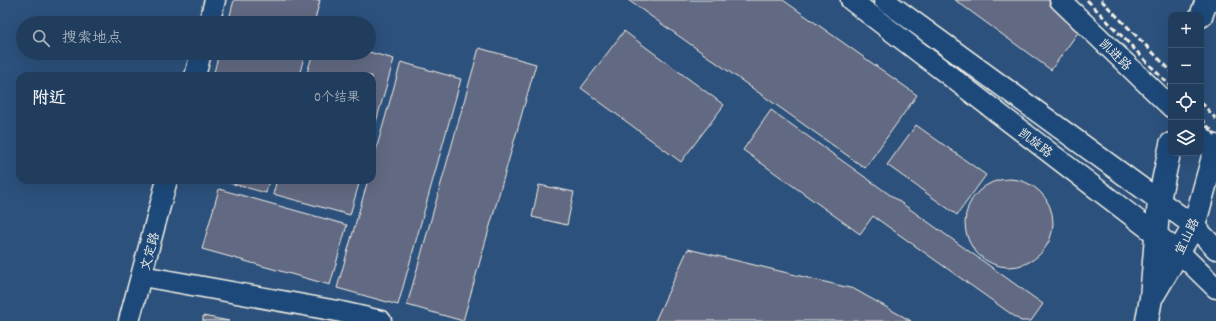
<!DOCTYPE html>
<html lang="zh">
<meta charset="utf-8">
<style>
:root{--surface:#213d5d;--page:#2d4866;--text:#f1f3f6;--muted:#a2aebc;--line:#3e5672}
body{margin:0;font-family:Dekko,"LXGW WenKai TC",sans-serif;background:var(--page);color:var(--text)}
.controls{position:absolute;right:12px;top:12px;display:grid;overflow:hidden;border-radius:8px;box-shadow:0 4px 16px #0002}
.controls button{width:36px;height:36px;display:grid;place-items:center;padding:0;border:0;border-bottom:1px solid var(--line);background:var(--surface);color:var(--text);font:20px sans-serif}
.list{margin:0;padding:0;list-style:none}
h2{display:flex;justify-content:space-between;align-items:center;height:52px;margin:0;padding:0 16px;font-size:17px}
h2 small{font-size:13px;font-weight:400;color:var(--muted)}
.icon{flex:none;width:22px;height:22px;fill:none;stroke:currentColor;stroke-width:2;stroke-linecap:round;stroke-linejoin:round}
.map{position:relative;flex:none;width:1216px;height:321px;overflow:hidden}
.search{position:absolute;background:var(--surface);box-shadow:0 4px 16px #0002;left:16px;top:16px;width:360px;height:44px;display:flex;align-items:center;gap:10px;box-sizing:border-box;padding:0 14px;border-radius:22px;color:var(--muted);font-size:15px}
.panel{position:absolute;background:var(--surface);box-shadow:0 4px 16px #0002;left:16px;top:72px;width:360px;height:112px;border-radius:12px}
.map>svg:first-child{display:block}
.building{fill:#626b83;stroke:#f4f1e8}
.lines{fill:none;stroke-linecap:round;stroke-linejoin:round}
.minor-casing{stroke:#f4f1e8;stroke-width:23}
.major-casing{stroke:#f4f1e8;stroke-width:25}
.minor{stroke:#1f4a7a;stroke-width:20}
.major{stroke:#1f4a7a;stroke-width:22}
.rail{stroke:#f4f1e8;stroke-width:3;stroke-dasharray:6 3;stroke-linecap:butt}
.labels{text-anchor:middle;stroke-width:3;stroke-linejoin:round;paint-order:stroke}
.street-label{font-size:13px;fill:#f4f1e8;stroke:#1f4a7a}
</style>
<div class="map">
<svg width="1216" height="321" viewBox="0 0 1216 321">
<rect width="100%" height="100%" fill="#2c517c"/>
<filter id="ink" filterUnits="userSpaceOnUse"><feTurbulence type="fractalNoise" baseFrequency=".025" numOctaves="2"/><feDisplacementMap in="SourceGraphic" scale="8" xChannelSelector="R" yChannelSelector="G"/><feConvolveMatrix kernelMatrix="1 2 1 2 8 2 1 2 1" color-interpolation-filters="sRGB"/></filter>
<g filter="url(#ink)">
<g class="building">
<path d="M234,0H320L314,23H228Z"/>
<path d="M628,0H783L917,95L865,168Z"/>
<path d="M955,0H1052L1084,24L1051,70Z"/>
<path d="M624,31L724,105L681,162L581,88Z"/>
<path d="M479,48L536,64L463,321L407,305Z"/>
<path d="M369,52L394,59L372,136V76H306L313,53H369Z"/>
<path d="M219,53H305L299,76H213Z"/>
<path d="M401,62L461,79L398,305L337,288L368,180H372V164Z"/>
<path d="M771,110L1043,304L1031,321H1021L873,216L860,234L743,150Z"/>
<path d="M916,125L986,175L957,215L887,165Z"/>
<circle cx="1009" cy="223" r="44"/>
<path d="M219,180H269L266,193Z"/>
<path d="M277,180H360L350,215L273,194Z"/>
<path d="M539,185L574,192L567,225L532,217Z"/>
<path d="M219,189L347,225L330,285L202,249Z"/>
<path d="M688,249L854,289L911,321H655Z"/>
<path d="M203,316L229,321H203Z"/>
</g>
<g class="lines">
<g class="minor-casing">
<g id="minor">
<path d="M851,0L1179,252L1216,288"/>
<path d="M884,0L1194,226L1216,249"/>
<path d="M1060,0L1171,107"/>
<path d="M209,23L215,0"/>
<path d="M195,76L201,53"/>
<path d="M1201,136L1215,149"/>
<path d="M142,276L337,311L381,321"/>
<path d="M129,321L167,180"/>
</g>
</g>
<g class="major-casing">
<g id="major">
<path d="M1201,16L1207,0"/>
<path d="M1154,294L1194,226L1216,146"/>
<path d="M1147,321L1151,298L1159,200L1171,144"/>
</g>
</g>
<use href="#minor" class="minor"/>
<use href="#major" class="major"/>
<g class="rail">
<path d="M1087,0L1171,87"/>
<path d="M1101,0L1171,71"/>
<path d="M1201,102L1216,119"/>
<path d="M1201,119L1216,135"/>
</g>
</g>
</g>
<g class="labels">
<g class="street-label">
<text transform="translate(1116 54) rotate(44)" y="5">凯进路</text>
<text transform="translate(1036 142) rotate(37)" y="5">凯旋路</text>
<text transform="translate(1186 236) rotate(-64)" y="5">宜山路</text>
<text transform="translate(149 251) rotate(-75)" y="5">文定路</text>
</g>
</g>
</svg>
<div class="controls">
<button>+</button>
<button>−</button>
<button><svg class="icon" aria-label="locate" viewBox="0 0 24 24"><circle cx="12" cy="12" r="6"/><path d="M12 2v4M12 18v4M2 12h4M18 12h4"/></svg></button>
<button><svg class="icon" aria-label="layers" viewBox="0 0 24 24"><path d="M12 4l9 5-9 5-9-5zM3 14l9 5 9-5"/></svg></button>
</div>
<div class="search"><svg class="icon" aria-label="search" viewBox="0 0 24 24"><circle cx="10" cy="10" r="6"/><path d="M15 15l6 6"/></svg>搜索地点</div>
<section class="panel">
<h2>附近<small>0个结果</small></h2>
<ul class="list">
</ul>
</section>
</div>
